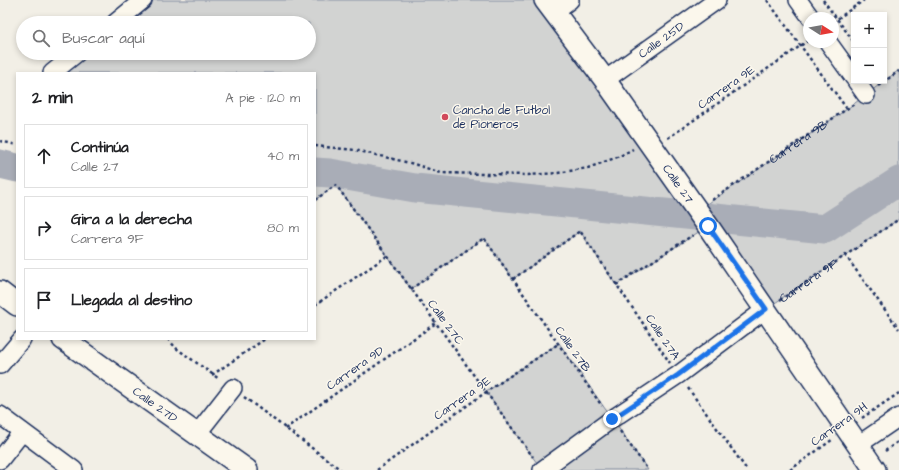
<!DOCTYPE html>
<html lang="es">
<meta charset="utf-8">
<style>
:root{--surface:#fff;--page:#f6f6f6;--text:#202124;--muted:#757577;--line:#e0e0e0}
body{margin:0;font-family:"Architects Daughter",sans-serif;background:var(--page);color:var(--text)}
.controls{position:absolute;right:12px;top:12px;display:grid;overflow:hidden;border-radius:0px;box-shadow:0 2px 6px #0003}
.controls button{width:36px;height:36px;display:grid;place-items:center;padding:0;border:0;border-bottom:1px solid var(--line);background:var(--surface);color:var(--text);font:20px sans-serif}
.compass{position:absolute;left:803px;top:12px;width:36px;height:36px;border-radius:50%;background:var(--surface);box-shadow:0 2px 6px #0003;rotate:101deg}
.stop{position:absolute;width:12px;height:12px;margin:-9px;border:3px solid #1a73e8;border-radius:50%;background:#fff}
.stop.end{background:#1a73e8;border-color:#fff;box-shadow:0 1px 4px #0008}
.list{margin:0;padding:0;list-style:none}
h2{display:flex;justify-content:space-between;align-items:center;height:52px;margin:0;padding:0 16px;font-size:17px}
h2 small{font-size:13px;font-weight:400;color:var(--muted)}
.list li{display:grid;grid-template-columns:26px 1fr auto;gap:12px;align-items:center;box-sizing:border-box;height:64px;margin:0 8px 8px;padding:0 8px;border:1px solid var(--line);border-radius:0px}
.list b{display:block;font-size:15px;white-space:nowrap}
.list p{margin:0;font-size:13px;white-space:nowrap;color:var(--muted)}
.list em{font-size:13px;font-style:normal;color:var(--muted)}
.icon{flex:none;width:22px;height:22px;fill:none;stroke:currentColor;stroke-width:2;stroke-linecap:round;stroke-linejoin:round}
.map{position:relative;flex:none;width:899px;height:470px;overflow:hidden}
.search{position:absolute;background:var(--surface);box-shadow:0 2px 6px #0003;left:16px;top:16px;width:300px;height:44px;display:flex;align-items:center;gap:10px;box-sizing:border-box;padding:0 14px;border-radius:22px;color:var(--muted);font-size:15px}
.panel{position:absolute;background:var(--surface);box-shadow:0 2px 6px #0003;left:16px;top:72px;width:300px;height:268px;border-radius:0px}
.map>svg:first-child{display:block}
.green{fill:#d2d3d2;stroke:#768198}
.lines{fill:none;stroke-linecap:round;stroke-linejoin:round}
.river{stroke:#a9adb7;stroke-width:29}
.minor-casing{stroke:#1b2f5e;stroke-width:20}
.tertiary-casing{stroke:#1b2f5e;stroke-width:24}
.path{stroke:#1b2f5e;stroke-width:2.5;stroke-dasharray:3 3;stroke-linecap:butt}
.minor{stroke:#fbf7ec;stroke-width:17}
.tertiary{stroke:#fbf7ec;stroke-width:21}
.route{stroke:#1a73e8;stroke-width:5}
.poi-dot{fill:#d1495b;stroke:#fbf7ec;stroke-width:1.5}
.labels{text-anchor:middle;stroke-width:3;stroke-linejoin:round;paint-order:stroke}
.street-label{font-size:12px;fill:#1b2f5e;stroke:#fbf7ec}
.poi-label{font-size:12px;fill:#1b2f5e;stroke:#fbf7ec;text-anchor:start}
</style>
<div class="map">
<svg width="899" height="470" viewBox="0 0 899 470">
<rect width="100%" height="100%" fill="#f2efe6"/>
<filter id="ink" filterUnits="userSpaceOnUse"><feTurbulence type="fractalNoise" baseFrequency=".025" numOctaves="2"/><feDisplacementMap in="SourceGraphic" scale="8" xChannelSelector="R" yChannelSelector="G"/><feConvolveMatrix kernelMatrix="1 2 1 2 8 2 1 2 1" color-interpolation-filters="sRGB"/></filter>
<g filter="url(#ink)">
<g class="green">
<path d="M148,0H545L697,211L847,109L899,70V219L766,309L708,226L616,285L580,231L513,279L484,238L411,289L336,185L315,200V73H53L79,53H309V23H118Z"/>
<path d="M559,343L648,470H542L486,392Z"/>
</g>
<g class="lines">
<g class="river">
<path d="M0,164L17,168"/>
<path d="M315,172L330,173L415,188L825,229L899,181"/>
</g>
<g class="minor-casing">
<g id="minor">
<path d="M798,0L811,18"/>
<path d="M554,12L570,0"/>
<path d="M115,23L143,0"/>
<path d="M828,42L854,78"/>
<path d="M52,73L77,53"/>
<path id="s3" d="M605,80L717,0"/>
<path d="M856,81L866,95"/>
<path d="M0,365L22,339"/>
<path d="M0,415L74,470"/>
<path d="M197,434L233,388"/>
<path d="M858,445L899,417"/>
<path d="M0,460L22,432"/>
<path d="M542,470L612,419L678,375L766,309"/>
</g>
</g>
<g class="tertiary-casing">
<g id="tertiary">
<path id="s4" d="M545,0L605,80L708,226L875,470"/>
<path d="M0,292L17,305"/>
<path id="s5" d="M63,339L247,470"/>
</g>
</g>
<g class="path">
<path d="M767,0L847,109"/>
<path d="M823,0L854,42"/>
<path d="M833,22L864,0"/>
<path d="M878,86L899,71"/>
<path d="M668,138L809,40"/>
<path d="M0,141L17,145"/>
<path d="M315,146L355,150L414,164L441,173L528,175L558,173L588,168L620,156L633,149"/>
<path d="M315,200L336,185L533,457"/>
<path id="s1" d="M712,200L854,104"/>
<path d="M845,255L899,329"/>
<path d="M513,279L580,231L670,363"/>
<path d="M616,285L693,235"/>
<path d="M411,289L484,238L602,406"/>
<path id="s2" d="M780,300L899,219"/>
<path d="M315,305L387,256"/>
<path d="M168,339L176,348L219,379"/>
<path d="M212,375L265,339"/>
<path d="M688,388L747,470"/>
<path d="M244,397L341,470"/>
<path d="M862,418L899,393"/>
<path d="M285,429L436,323"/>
<path d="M620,431L648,470"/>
<path d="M885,451L899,441"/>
<path d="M377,470L486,392L558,344"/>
<path d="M790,470L832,440"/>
</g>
<use href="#minor" class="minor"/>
<use href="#tertiary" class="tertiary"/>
</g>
</g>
<g class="lines" filter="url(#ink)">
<path class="route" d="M612,419L678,375L766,309L708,226"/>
</g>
<circle class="poi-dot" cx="445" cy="117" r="4"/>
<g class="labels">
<g class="street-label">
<text dy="4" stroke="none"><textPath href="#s3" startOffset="69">Calle 25D</textPath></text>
<text transform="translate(726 87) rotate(-35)" y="4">Carrera 9E</text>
<text dy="4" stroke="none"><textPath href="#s1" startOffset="104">Carrera 9B</textPath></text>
<text dy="4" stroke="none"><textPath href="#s4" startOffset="227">Calle 27</textPath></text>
<text dy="4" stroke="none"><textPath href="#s2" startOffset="34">Carrera 9F</textPath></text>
<text transform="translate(446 322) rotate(54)" y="4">Calle 27C</text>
<text transform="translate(663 337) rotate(56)" y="4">Calle 27A</text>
<text transform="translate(573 349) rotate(55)" y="4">Calle 27B</text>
<text transform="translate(355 368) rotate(-35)" y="4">Carrera 9D</text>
<text transform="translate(462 398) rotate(-35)" y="4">Carrera 9E</text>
<text dy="4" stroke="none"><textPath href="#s5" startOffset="113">Calle 27D</textPath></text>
<text transform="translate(839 424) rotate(-35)" y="4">Carrera 9H</text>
</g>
<g class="poi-label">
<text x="453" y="114">Cancha de Futbol<tspan x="453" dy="14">de Pioneros</tspan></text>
</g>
</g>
</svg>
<div class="controls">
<button>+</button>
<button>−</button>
</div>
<svg class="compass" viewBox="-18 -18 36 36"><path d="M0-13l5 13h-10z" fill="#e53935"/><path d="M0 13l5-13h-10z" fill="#757577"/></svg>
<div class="stop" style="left:708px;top:226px"></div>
<div class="stop end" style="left:612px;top:419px"></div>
<div class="search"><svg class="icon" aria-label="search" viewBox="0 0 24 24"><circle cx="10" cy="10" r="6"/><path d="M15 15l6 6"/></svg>Buscar aquí</div>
<section class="panel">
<h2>2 min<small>A pie · 120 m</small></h2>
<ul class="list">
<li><svg class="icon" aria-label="ahead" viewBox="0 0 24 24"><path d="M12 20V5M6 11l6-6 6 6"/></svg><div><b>Continúa</b><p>Calle 27</p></div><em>40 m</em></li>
<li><svg class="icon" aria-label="right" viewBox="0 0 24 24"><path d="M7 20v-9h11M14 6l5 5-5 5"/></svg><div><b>Gira a la derecha</b><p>Carrera 9F</p></div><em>80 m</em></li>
<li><svg class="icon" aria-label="arrive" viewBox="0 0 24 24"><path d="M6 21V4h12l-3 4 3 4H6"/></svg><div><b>Llegada al destino</b></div></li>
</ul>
</section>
</div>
